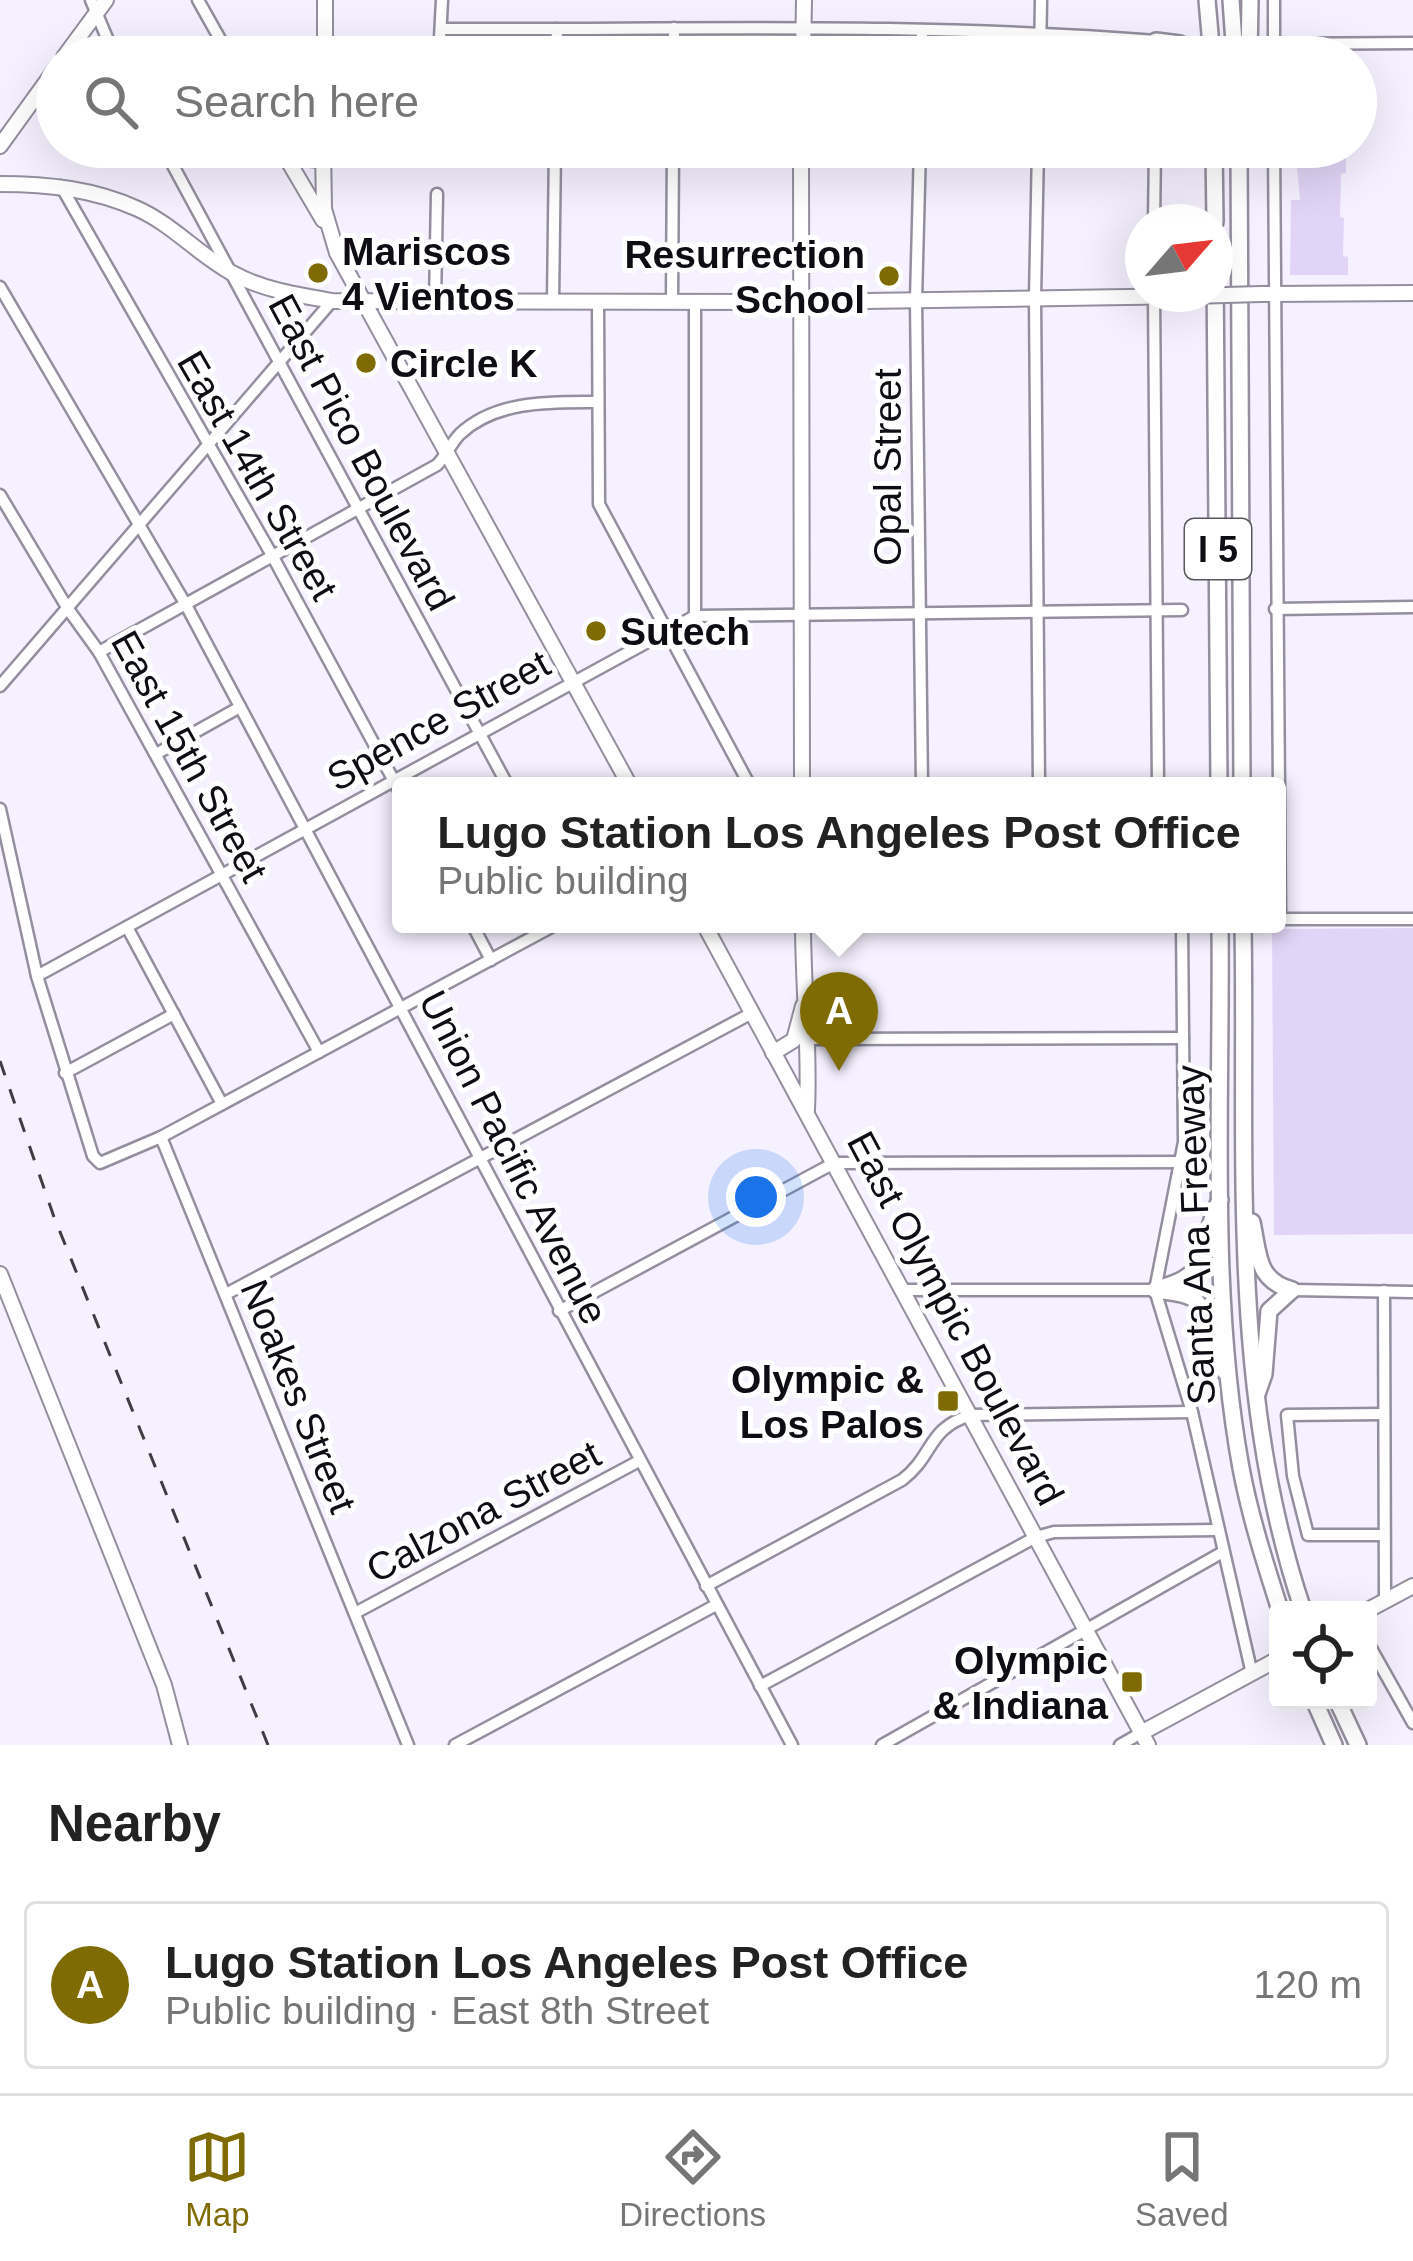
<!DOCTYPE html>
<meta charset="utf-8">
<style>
:root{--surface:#fff;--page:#f6f6f6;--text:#222;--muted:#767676;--line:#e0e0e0;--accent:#7f6b04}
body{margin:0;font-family:Helvetica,sans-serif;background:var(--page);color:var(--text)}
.controls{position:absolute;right:36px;bottom:36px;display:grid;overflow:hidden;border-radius:12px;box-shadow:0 12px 48px #0002}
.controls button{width:108px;height:108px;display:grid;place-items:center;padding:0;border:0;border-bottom:3px solid var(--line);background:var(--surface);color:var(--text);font:60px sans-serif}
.compass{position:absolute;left:1125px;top:204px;width:108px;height:108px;border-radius:50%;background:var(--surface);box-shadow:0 12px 48px #0002;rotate:62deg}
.you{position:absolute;left:756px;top:1197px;width:42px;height:42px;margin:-30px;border:9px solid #fff;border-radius:50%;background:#1a73e8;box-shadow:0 0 0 18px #1a73e833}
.badge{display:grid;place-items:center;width:78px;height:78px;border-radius:50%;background:var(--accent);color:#fff;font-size:39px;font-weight:700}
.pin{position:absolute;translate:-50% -99px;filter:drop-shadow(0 3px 6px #0008)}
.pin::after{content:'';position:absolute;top:63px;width:42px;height:36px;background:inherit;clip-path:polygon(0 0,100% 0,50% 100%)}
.popup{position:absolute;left:392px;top:777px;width:894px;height:156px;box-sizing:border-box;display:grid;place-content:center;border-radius:12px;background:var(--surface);filter:drop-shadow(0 3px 9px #0005);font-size:39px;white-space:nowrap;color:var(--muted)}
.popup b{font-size:45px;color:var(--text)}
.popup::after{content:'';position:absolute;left:50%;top:100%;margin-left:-24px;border:24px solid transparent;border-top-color:var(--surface)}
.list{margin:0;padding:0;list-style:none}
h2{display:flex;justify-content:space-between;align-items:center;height:156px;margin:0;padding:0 48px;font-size:51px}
h2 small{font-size:39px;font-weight:400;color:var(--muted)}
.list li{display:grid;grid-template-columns:78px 1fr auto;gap:36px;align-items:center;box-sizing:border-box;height:168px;margin:0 24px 24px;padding:0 24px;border:3px solid var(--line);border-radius:12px}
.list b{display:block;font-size:45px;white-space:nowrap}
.list p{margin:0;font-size:39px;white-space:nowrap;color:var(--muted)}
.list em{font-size:39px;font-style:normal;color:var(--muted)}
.icon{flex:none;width:66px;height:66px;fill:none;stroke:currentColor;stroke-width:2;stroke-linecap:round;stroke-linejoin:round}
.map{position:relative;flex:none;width:1413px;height:1745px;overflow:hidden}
.search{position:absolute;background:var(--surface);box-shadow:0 12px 48px #0002;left:36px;right:36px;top:36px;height:132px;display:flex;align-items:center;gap:30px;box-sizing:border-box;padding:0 42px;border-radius:66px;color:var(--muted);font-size:45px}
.sheet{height:348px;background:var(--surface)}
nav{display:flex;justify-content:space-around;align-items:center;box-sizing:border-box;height:168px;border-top:3px solid var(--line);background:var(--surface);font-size:33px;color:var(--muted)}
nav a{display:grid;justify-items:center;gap:6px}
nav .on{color:var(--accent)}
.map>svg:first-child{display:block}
.green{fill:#e1d4f6}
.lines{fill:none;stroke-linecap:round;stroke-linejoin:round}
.minor-casing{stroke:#948e9e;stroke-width:15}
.major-casing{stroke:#948e9e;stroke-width:18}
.highway-casing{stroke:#948e9e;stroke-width:20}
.minor{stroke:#fff;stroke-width:10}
.major{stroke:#fff;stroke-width:14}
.highway{stroke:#fff;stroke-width:15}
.rail{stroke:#3f3c44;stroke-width:3;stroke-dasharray:15 15;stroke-linecap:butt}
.major-bridge-casing{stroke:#948e9e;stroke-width:18;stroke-linecap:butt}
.major-bridge{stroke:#fff;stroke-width:14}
.poi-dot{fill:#7f6b04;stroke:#fff;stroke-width:4.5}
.labels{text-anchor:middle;stroke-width:10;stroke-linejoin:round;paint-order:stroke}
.shield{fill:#fff;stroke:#57565a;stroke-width:3}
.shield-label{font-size:36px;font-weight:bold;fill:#0f0d13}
.poi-label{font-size:39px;font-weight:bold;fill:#0f0d13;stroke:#fff;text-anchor:start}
.street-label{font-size:39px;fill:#0f0d13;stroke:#fff}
</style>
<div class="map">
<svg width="1413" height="1745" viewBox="0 0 1413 1745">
<rect width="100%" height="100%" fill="#f6f1ff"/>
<g class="green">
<path d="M1296,157H1346V173L1341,174L1340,217L1344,218L1343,256L1348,257V275H1290L1291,200H1300Z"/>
<path d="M1413,928V1234L1274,1235L1272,929Z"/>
</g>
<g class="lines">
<g class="minor-casing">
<g id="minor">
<path d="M91,0L115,57"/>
<path d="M198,0L230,57"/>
<path d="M1274,0V57"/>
<path d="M443,29C680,30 918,22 1156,41L1155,57"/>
<path d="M1274,44L1413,43"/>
<path d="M439,57L442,0"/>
<path d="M556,57L557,29"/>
<path d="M674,57V28"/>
<path d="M922,57V30"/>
<path d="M1040,57L1041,0"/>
<path d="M163,147L508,786"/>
<path d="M920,147L916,300L922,786"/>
<path d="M1038,147L1035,298L1039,786"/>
<path d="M1274,147L1280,919"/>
<path d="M287,154L295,159L323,162"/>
<path d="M61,186L273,557L401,794"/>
<path d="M1154,222L1155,147"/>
<path d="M0,287L186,605L792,1745"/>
<path d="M1154,294L1158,786"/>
<path d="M435,302L437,194"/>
<path d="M553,302L555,147"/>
<path d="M598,302L599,504L750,786"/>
<path d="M672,302L673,147"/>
<path d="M0,495L68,609L99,652L319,1052"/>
<path d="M1275,609L1413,607"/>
<path d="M695,616V302"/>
<path d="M99,652L437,465C446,456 451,443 460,434C496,400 551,402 597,402"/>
<path d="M0,686L332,301"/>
<path d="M156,754L240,707"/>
<path d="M0,809L37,976L93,1156L100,1163L161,1137L557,924"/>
<path d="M1278,919H1413"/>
<path d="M472,924L491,960"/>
<path d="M1182,924L1184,1142L1155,1290L1192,1412L1252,1674"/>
<path d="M127,927L222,1104"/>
<path d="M37,976L695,616L1182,610"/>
<path d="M810,1039L1183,1038"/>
<path d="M65,1073L174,1014"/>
<path d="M161,1137L408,1745"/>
<path d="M903,1290H1155"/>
<path d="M1292,1290L1413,1292"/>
<path d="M1384,1291L1385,1601"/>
<path d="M226,1294L752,1013"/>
<path d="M559,1311L834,1163L1183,1162"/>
<path d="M1382,1414L1287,1415L1293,1476L1308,1535H1383"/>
<path d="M706,1586L902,1480C934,1456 927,1428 971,1415L1192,1412"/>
<path d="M355,1613L639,1461"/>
<path d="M1368,1643L1413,1723"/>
<path d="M760,1686L1036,1537L1054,1532L1217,1530"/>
<path d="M455,1745L716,1605"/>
<path d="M882,1745L1223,1552"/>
<path d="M1120,1745L1141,1733"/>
</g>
</g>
<g class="major-casing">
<g id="major">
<path d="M64,57L106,0"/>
<path d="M325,57V0"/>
<path d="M803,57L804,0"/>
<path d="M0,146L57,67"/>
<path d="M280,147L323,220"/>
<path d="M323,147L324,209L337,253L630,786"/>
<path d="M801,147L802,786"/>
<path d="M0,184C48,184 94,189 138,209C173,225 199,255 232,273C263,290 297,295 332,301L799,302L1191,296"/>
<path d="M1261,294L1413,293"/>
<path d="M704,924L1148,1745"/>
<path d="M803,924C803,988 810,1046 807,1110"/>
<path d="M773,1053L794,1040L803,1006"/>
<path d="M0,1274L164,1685L180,1745"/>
<path d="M1368,1610L1413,1586"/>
<path d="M1141,1733L1278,1659"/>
</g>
</g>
<g class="highway-casing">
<g id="highway">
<path d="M1207,0L1212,57"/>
<path d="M1231,0L1235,57"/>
<path d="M1156,41L1180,44L1193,57"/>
<path d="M1249,57L1250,0"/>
<path d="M1214,147L1215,222"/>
<path d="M1239,147L1242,786"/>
<path d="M1215,267L1219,786"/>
<path d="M1220,924C1222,1101 1209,1294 1241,1468C1250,1516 1265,1563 1280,1610"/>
<path d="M1243,924C1247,1154 1228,1389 1303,1610"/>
<path d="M1252,1222C1259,1254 1256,1280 1292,1290"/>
<path d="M1163,1287C1217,1273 1198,1240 1220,1200"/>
<path d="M1155,1290C1166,1292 1184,1292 1194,1299C1205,1306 1216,1356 1226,1373"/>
<path d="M1257,1394L1264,1374L1269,1311L1292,1290"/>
<path d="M1314,1700L1334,1745"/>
<path d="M1337,1700L1358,1745"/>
</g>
</g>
<use href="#minor" class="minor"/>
<use href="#major" class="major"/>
<use href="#highway" class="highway"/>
<path class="rail" d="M0,1061L54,1217L268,1745"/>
<g class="major-bridge-casing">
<path id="major-bridge" d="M1191,296L1261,294"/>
</g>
<use href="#major-bridge" class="major-bridge"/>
</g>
<g class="poi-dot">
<circle cx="318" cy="273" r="12"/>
<circle cx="889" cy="276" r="12"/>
<circle cx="366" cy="363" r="12"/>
<circle cx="596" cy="631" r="12"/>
<rect x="936" y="1389" width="24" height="24" rx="6"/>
<rect x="1120" y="1670" width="24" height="24" rx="6"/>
</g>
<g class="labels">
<rect class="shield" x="1185" y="519" width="66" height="60" rx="9"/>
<g class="shield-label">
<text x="1218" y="562">I 5</text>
</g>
<g class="poi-label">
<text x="342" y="265">Mariscos<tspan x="342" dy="45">4 Vientos</tspan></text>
<text x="865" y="268" text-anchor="end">Resurrection<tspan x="865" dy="45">School</tspan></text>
<text x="390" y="377">Circle K</text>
<text x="620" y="645">Sutech</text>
<text x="924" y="1393" text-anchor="end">Olympic &amp;<tspan x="924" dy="45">Los Palos</tspan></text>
<text x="1108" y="1674" text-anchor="end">Olympic<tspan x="1108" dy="45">&amp; Indiana</tspan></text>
</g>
<g class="street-label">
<text transform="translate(362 452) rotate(62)" y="14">East Pico Boulevard</text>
<text transform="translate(887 467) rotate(-90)" y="14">Opal Street</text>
<text transform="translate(258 475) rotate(60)" y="14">East 14th Street</text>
<text transform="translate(438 720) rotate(-29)" y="14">Spence Street</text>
<text transform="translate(190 756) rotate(61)" y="14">East 15th Street</text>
<text transform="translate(514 1157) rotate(63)" y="14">Union Pacific Avenue</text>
<text transform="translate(1195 1235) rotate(-92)" y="14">Santa Ana Freeway</text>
<text transform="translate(956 1318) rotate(62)" y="14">East Olympic Boulevard</text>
<text transform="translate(299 1396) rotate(68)" y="14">Noakes Street</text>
<text transform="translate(483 1511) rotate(-28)" y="14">Calzona Street</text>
</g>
</g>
</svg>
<div class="controls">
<button><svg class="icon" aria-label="locate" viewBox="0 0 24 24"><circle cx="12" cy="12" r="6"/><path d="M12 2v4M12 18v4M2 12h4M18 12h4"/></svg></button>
</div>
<svg class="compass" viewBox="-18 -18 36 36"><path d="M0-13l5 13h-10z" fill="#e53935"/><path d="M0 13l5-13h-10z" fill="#767676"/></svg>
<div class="you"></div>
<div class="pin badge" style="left:839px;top:1071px">A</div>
<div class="popup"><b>Lugo Station Los Angeles Post Office</b>Public building</div>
<div class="search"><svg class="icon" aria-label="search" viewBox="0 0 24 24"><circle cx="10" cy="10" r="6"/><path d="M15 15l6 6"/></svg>Search here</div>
</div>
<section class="sheet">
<h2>Nearby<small></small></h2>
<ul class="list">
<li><span class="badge">A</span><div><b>Lugo Station Los Angeles Post Office</b><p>Public building · East 8th Street</p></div><em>120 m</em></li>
</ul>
</section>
<nav>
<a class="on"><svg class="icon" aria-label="map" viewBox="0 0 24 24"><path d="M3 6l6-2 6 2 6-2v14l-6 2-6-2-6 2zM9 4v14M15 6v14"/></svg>Map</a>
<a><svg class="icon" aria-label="directions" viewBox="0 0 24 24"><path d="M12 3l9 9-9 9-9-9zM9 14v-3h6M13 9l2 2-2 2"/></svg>Directions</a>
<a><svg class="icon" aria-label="saved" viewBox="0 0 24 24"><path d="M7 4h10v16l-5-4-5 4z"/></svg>Saved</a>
</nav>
